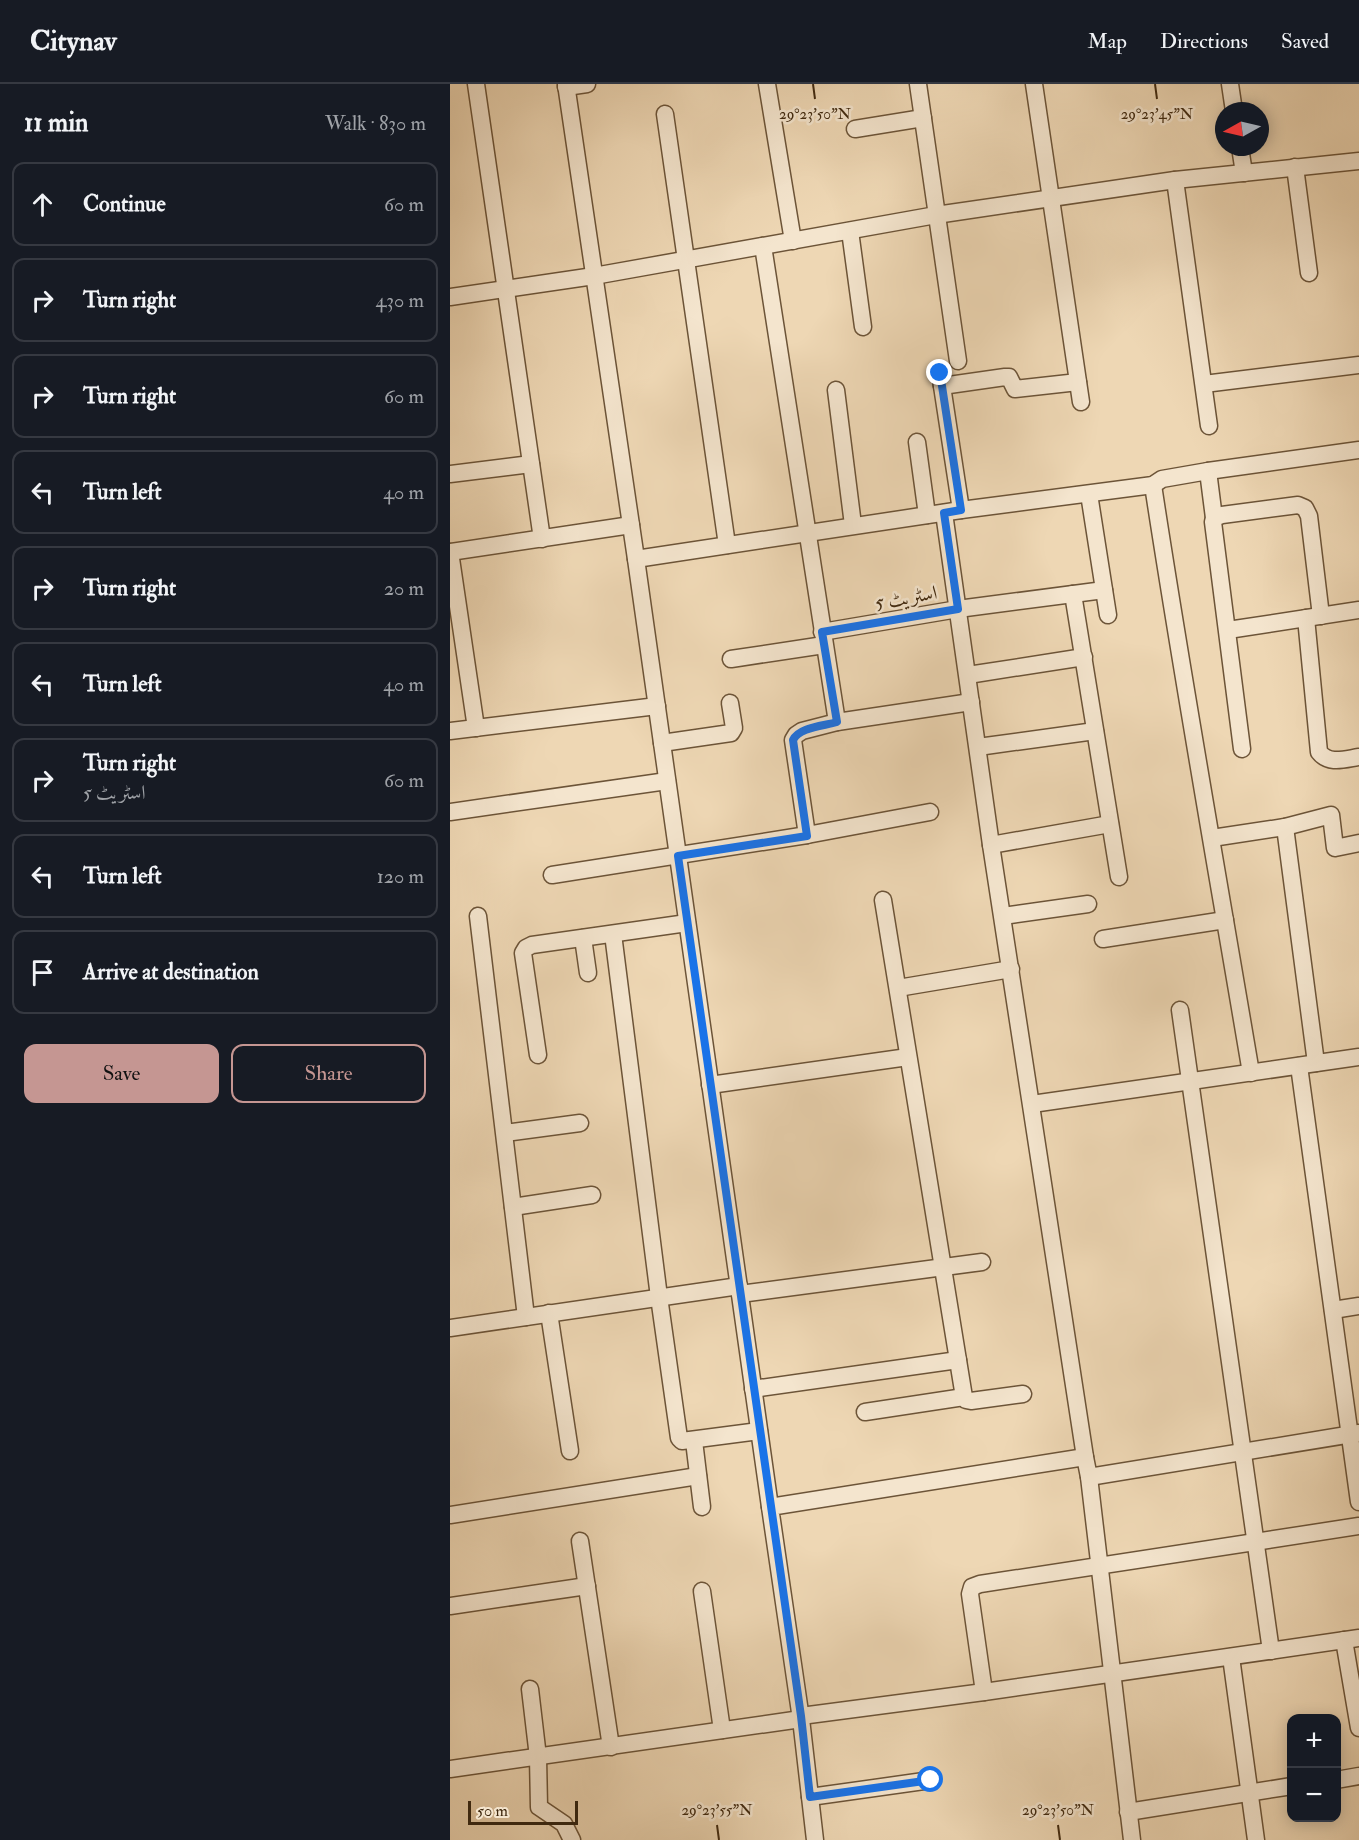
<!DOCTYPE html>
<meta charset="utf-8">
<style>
:root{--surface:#171b24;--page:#20242c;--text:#f1f3f6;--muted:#9ea1a6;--line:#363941;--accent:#c59692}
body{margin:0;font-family:"IM FELL Double Pica",Amiri,serif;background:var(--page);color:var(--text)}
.controls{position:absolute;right:18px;bottom:18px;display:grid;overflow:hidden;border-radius:12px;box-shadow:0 3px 15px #0003}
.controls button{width:54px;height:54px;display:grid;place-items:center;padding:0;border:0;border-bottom:2px solid var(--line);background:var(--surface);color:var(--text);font:30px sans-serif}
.compass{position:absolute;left:765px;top:18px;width:54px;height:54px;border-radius:50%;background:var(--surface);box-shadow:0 3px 15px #0003;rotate:262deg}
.scale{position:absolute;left:18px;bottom:15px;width:110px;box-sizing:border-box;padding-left:6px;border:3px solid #40290f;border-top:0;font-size:16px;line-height:21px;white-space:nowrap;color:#40290f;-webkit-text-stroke:4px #f4e5ce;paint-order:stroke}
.stop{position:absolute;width:18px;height:18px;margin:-14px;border:4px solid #1a73e8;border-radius:50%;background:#fff}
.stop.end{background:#1a73e8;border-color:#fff;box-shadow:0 2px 6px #0008}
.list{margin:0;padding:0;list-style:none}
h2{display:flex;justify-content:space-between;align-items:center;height:78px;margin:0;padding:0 24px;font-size:26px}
h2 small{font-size:20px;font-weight:400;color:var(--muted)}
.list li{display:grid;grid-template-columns:39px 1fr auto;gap:18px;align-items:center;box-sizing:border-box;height:84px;margin:0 12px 12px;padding:0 12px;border:2px solid var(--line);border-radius:12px}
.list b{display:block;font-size:22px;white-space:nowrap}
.list p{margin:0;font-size:20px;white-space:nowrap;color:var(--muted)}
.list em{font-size:20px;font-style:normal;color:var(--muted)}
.actions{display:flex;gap:12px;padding:18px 24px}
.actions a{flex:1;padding:14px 0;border:2px solid var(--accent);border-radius:12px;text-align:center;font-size:21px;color:var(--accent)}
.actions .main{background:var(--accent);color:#111}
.icon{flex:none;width:33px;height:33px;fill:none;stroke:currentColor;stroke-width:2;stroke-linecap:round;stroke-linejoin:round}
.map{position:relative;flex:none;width:909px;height:1756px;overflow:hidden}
header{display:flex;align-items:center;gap:36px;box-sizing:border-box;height:84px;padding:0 30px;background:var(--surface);border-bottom:2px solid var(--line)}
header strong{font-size:28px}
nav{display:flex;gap:33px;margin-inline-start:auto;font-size:21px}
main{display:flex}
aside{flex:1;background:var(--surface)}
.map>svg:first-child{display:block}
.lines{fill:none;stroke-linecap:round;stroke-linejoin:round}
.minor-casing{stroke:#6c5438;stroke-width:19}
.minor{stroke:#f4e5ce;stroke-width:16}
.route{stroke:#1a73e8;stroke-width:8}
.ticks{fill:none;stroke:#40290f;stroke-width:2}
.labels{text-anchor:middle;stroke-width:5;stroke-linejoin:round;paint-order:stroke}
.street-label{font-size:20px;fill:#40290f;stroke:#f4e5ce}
.ticks-label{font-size:15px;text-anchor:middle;fill:#40290f;stroke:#f4e5ce;stroke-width:5;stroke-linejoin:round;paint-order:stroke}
</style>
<header>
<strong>Citynav</strong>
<nav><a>Map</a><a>Directions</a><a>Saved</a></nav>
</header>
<main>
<aside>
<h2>11 min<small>Walk · 830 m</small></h2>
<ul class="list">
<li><svg class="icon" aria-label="ahead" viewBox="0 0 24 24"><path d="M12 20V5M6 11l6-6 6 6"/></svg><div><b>Continue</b></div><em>60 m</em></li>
<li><svg class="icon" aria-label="right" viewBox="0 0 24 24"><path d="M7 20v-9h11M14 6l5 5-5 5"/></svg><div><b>Turn right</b></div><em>430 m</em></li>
<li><svg class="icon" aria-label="right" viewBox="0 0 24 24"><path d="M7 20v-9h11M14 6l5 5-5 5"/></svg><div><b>Turn right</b></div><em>60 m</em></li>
<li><svg class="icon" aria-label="left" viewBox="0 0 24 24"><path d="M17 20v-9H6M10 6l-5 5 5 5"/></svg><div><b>Turn left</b></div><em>40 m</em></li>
<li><svg class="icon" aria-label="right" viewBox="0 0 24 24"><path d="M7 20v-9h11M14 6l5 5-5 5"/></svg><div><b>Turn right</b></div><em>20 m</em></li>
<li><svg class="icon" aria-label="left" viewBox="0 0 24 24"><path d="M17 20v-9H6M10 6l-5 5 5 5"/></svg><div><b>Turn left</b></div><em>40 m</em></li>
<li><svg class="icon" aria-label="right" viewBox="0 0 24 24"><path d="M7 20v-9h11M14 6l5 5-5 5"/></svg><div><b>Turn right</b><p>اسٹریٹ 5</p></div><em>60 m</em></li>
<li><svg class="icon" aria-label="left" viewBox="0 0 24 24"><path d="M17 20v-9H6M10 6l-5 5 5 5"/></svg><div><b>Turn left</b></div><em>120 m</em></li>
<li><svg class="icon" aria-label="arrive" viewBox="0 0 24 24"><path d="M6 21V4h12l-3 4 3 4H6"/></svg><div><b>Arrive at destination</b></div></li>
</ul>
<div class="actions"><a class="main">Save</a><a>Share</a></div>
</aside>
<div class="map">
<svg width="909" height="1756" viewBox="0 0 909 1756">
<rect width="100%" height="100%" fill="#eed7b4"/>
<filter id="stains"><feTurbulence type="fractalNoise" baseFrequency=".00333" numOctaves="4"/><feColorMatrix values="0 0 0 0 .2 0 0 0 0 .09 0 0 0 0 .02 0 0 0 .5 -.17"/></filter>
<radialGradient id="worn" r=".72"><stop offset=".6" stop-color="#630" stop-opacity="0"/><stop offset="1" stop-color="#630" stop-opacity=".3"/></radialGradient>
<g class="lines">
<g class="minor-casing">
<g id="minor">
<path d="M26,0L92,455"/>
<path d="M116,0L186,475L320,1423"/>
<path d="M317,0L343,157"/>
<path d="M468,0L508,277"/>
<path d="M584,0L631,318"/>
<path d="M780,0L784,27"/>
<path d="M116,3L137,0"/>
<path d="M215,30L277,461"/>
<path d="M405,45L473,34"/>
<path d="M790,63L794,89"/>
<path d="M845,83L859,189"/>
<path d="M725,96L759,342"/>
<path d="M400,147L413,243"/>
<path d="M313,162L387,638"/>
<path d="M0,213L144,192L486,131L725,96L909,77"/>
<path d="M490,289L511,426"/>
<path d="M754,300L909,281"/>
<path d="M492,302L555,293H559L565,305L628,298"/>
<path d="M386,306L403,441"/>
<path d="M467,358L477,431"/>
<path d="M758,387L764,434L763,438L792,665"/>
<path d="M0,390L81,380"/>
<path d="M703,401C733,598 768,793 801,989"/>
<path d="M639,410L658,531"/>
<path d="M494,429L541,761L635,1373"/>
<path d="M764,434L772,431L848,421L855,424L859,432L871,532"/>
<path d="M0,468L181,441"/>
<path d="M0,468L26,644"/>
<path d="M186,475L511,426L703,401L712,395L758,387L909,366"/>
<path d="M623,510L669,793"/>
<path d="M856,534L869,668C879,681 895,675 909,673"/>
<path d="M778,546L909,526"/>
<path d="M372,548L508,525L654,506"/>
<path d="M281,575L374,561"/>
<path d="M518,591L634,573"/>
<path d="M0,647L207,622"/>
<path d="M212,659L281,649L284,644L280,619"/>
<path d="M528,663L645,647"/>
<path d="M0,728L217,697"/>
<path d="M835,743L866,979"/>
<path d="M357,751L343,656L346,651L352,647L387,638L521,618"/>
<path d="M762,754L835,743L881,731L885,764L909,759"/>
<path d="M541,761L660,740"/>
<path d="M102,791L357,751L480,728"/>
<path d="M433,816L514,1313L516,1316L521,1317L573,1310"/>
<path d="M28,832L76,1233"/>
<path d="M553,832L638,820"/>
<path d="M163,850L209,1213L229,1354L232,1357L309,1347"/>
<path d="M133,854L138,889"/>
<path d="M653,855L775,836"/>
<path d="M448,904L561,885"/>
<path d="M730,926L821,1567"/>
<path d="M88,971L73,869L76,864L82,861L237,839"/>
<path d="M849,982L909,1418"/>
<path d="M260,1001L458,973"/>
<path d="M582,1020L909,973"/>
<path d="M55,1049L130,1039"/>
<path d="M63,1123L142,1111"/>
<path d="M290,1210L532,1178"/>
<path d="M883,1226L909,1222"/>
<path d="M99,1229L120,1367"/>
<path d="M0,1244L289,1202"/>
<path d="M303,1305L508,1276"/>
<path d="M415,1328L514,1313"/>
<path d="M244,1357L252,1423"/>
<path d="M639,1393L682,1756"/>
<path d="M0,1431L248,1392"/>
<path d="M130,1457L161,1663"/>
<path d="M252,1507L272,1646"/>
<path d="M0,1522L137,1502"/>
<path d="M894,1556L909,1644"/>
<path d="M781,1573L806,1756"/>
<path d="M80,1605L88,1673L89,1723L114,1740L122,1756"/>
<path d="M534,1608L520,1510L522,1503L530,1500L909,1442"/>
<path d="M351,1632L534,1608L909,1554"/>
<path d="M0,1685L351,1635"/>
<path d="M886,1696L909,1692"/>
<path d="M360,1713L481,1696"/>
<path d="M678,1728L842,1702"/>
<path d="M365,1756L351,1635L320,1423L635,1373L639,1393L909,1349"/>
</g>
</g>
<use href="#minor" class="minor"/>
</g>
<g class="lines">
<path class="route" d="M481,1696L360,1713L351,1632L228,772L357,752L343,656C349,643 374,642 387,638L372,548L508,525L494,429L511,426L490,289"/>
</g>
<path class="ticks" d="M363,0L365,15M705,0L707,15M267,1741L269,1756M608,1741L610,1756"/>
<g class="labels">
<g class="street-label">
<text transform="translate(456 513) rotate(-10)" y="7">اسٹریٹ 5</text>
</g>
</g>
<g class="ticks-label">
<text x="365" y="35">29°23'50"N</text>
<text x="707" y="35">29°23'45"N</text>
<text x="267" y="1731">29°23'55"N</text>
<text x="608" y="1731">29°23'50"N</text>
</g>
<rect width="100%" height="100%" filter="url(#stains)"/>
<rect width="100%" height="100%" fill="url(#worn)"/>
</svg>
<div class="controls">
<button>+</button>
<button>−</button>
</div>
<svg class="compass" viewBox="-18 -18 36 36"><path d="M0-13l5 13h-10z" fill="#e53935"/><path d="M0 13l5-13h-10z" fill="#9ea1a6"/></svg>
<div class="scale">50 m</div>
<div class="stop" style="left:481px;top:1696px"></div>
<div class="stop end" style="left:490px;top:289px"></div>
</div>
</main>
